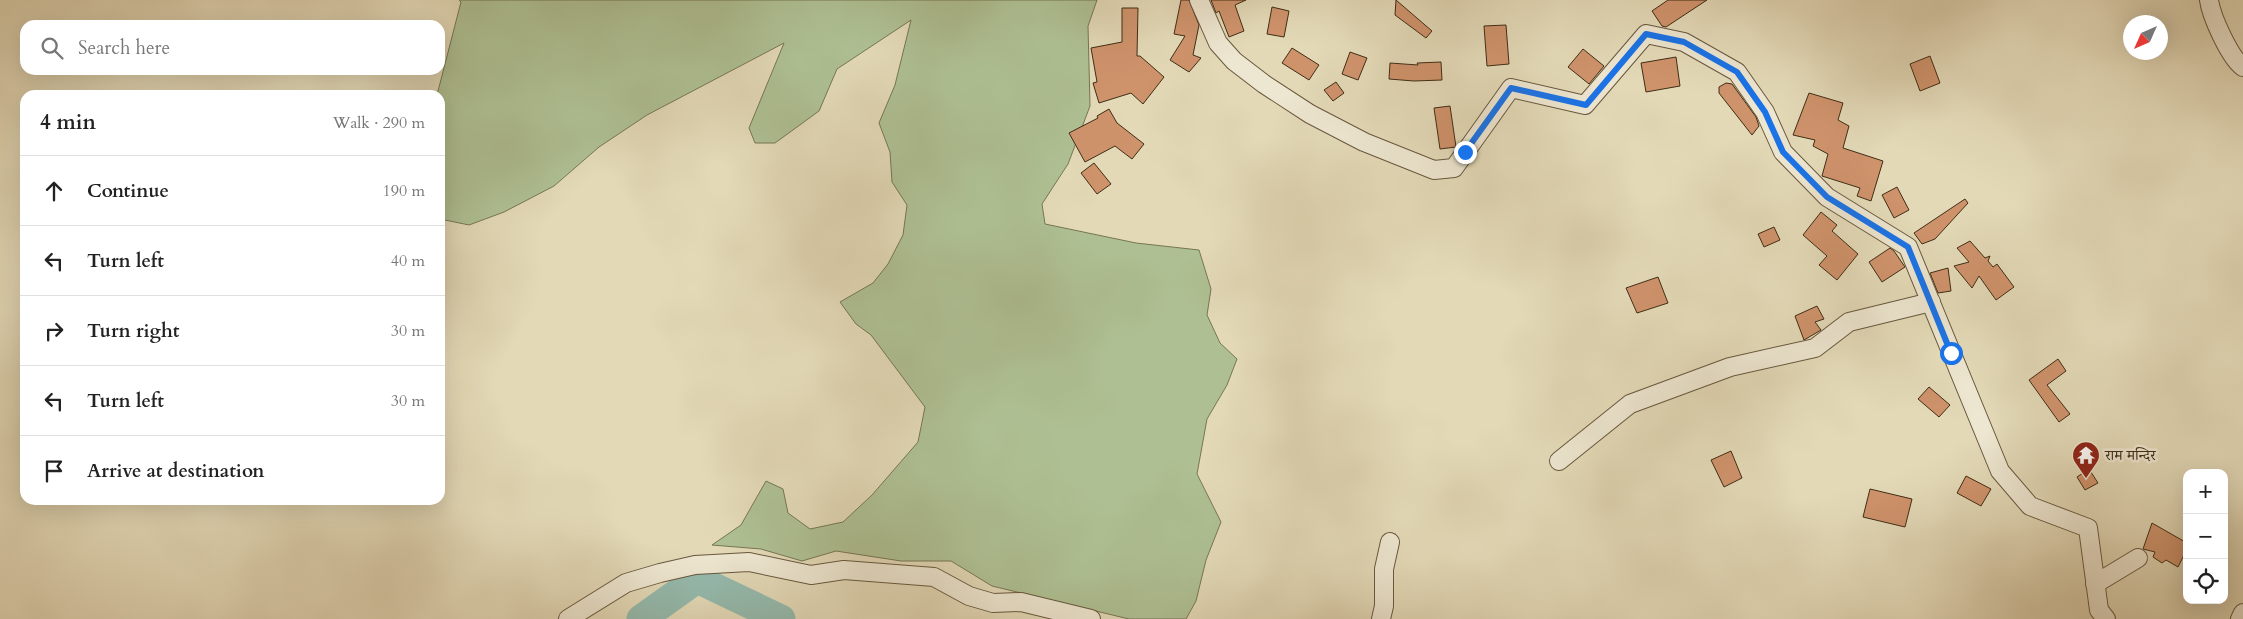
<!DOCTYPE html>
<meta charset="utf-8">
<style>
:root{--surface:#fff;--page:#f2f2f2;--text:#222;--muted:#767676;--line:#e0e0e0}
body{margin:0;font-family:Cardo,"Noto Serif Devanagari",serif;background:var(--page);color:var(--text)}
.controls{position:absolute;right:15px;bottom:15px;display:grid;overflow:hidden;border-radius:10px;box-shadow:0 5px 20px #0002}
.controls button{width:45px;height:45px;display:grid;place-items:center;padding:0;border:0;border-bottom:1px solid var(--line);background:var(--surface);color:var(--text);font:25px sans-serif}
.compass{position:absolute;left:2123px;top:15px;width:45px;height:45px;border-radius:50%;background:var(--surface);box-shadow:0 5px 20px #0002;rotate:225deg}
.stop{position:absolute;width:15px;height:15px;margin:-11px;border:4px solid #1a73e8;border-radius:50%;background:#fff}
.stop.end{background:#1a73e8;border-color:#fff;box-shadow:0 1px 5px #0008}
.list{margin:0;padding:0;list-style:none}
h2{display:flex;justify-content:space-between;align-items:center;height:65px;margin:0;padding:0 20px;font-size:21px}
h2 small{font-size:16px;font-weight:400;color:var(--muted)}
.list li{display:grid;grid-template-columns:32px 1fr auto;gap:15px;align-items:center;box-sizing:border-box;height:70px;padding:0 20px;border-top:1px solid var(--line)}
.list b{display:block;font-size:19px;white-space:nowrap}
.list em{font-size:16px;font-style:normal;color:var(--muted)}
.icon{flex:none;width:28px;height:28px;fill:none;stroke:currentColor;stroke-width:2;stroke-linecap:round;stroke-linejoin:round}
.map{position:relative;flex:none;width:2243px;height:619px;overflow:hidden}
.search{position:absolute;background:var(--surface);box-shadow:0 5px 20px #0002;left:20px;top:20px;width:425px;height:55px;display:flex;align-items:center;gap:12px;box-sizing:border-box;padding:0 18px;border-radius:15px;color:var(--muted);font-size:19px}
.panel{position:absolute;background:var(--surface);box-shadow:0 5px 20px #0002;left:20px;top:90px;width:425px;height:415px;border-radius:15px}
.map>svg:first-child{display:block}
.green{fill:#aec093;stroke:#767654}
.lines{fill:none;stroke-linecap:round;stroke-linejoin:round}
.river{stroke:#95baad;stroke-width:29}
.building{fill:#cf936c;stroke:#3f2d15}
.minor-casing{stroke:#68583e;stroke-width:20}
.minor{stroke:#ede6d0;stroke-width:18}
.route{stroke:#1a73e8;stroke-width:6}
.labels{text-anchor:middle;stroke-width:5;stroke-linejoin:round;paint-order:stroke}
.poi-label{font-size:15px;fill:#3f2d15;stroke:#ede6d0;text-anchor:start}
</style>
<div class="map">
<svg width="2243" height="619" viewBox="0 0 2243 619">
<rect width="100%" height="100%" fill="#e3d9b7"/>
<filter id="stains"><feTurbulence type="fractalNoise" baseFrequency=".004" numOctaves="4"/><feColorMatrix values="0 0 0 0 .2 0 0 0 0 .09 0 0 0 0 .02 0 0 0 .5 -.17"/></filter>
<radialGradient id="worn" r=".72"><stop offset=".6" stop-color="#630" stop-opacity="0"/><stop offset="1" stop-color="#630" stop-opacity=".3"/></radialGradient>
<path class="green" d="M459,0H1097L1088,26L1090,106L1068,164L1042,204L1045,224L1136,243L1199,250L1211,289L1207,315L1220,343L1237,359L1227,385L1207,419L1197,474L1221,522L1206,560L1196,601L1186,619H1129L992,586L951,561H901L836,551L802,561L761,549L712,545L741,525L766,481L783,489L788,513L810,529L843,522L872,495L918,442L925,407L871,335L856,324L840,302L873,283L888,264L903,235L907,205L892,182L890,152L879,123L895,85L911,20L837,69L819,111L775,143H755L749,128L784,43L647,115L599,147L554,186L504,212L469,225L445,220L440,216V95H437L461,2Z"/>
<g class="lines">
<path class="river" d="M641,619L697,579L781,619"/>
</g>
<g class="building">
<path d="M1181,0H1189L1199,25L1193,55L1201,58L1189,72L1170,60L1185,36L1174,34Z"/>
<path d="M1211,0H1246L1235,5L1244,31L1229,37L1219,11L1216,13Z"/>
<path d="M1396,0L1432,31L1426,38L1395,15Z"/>
<path d="M1668,0H1707L1666,27L1662,26L1652,11Z"/>
<path d="M1272,7L1289,11L1284,37L1267,34Z"/>
<path d="M1122,8H1138L1137,56H1140L1164,77L1143,104L1131,93L1099,103L1093,83L1097,82L1091,48L1122,42Z"/>
<path d="M1506,25L1509,64L1487,66L1484,26Z"/>
<path d="M1292,48L1319,65L1309,80L1282,63Z"/>
<path d="M1583,49L1604,66L1589,84L1568,67Z"/>
<path d="M1350,52L1367,58L1358,80L1342,74Z"/>
<path d="M1930,56L1940,83L1920,91L1910,64Z"/>
<path d="M1676,57L1680,86L1646,92L1641,63Z"/>
<path d="M1441,62L1442,80L1414,81L1389,79L1390,63L1418,65L1417,63Z"/>
<path d="M1336,82L1344,93L1333,101L1324,90Z"/>
<path d="M1726,83L1732,84L1756,117L1759,126L1752,135L1719,93V87Z"/>
<path d="M1809,93L1843,103L1838,120L1849,126L1843,148L1883,161L1871,201L1857,196L1860,188L1822,176L1828,154L1813,146L1815,140L1793,135Z"/>
<path d="M1450,106L1456,147L1440,149L1434,108Z"/>
<path d="M1109,109L1117,123L1144,144L1132,159L1115,146L1085,162L1069,133L1098,118L1097,116Z"/>
<path d="M1094,163L1111,184L1097,194L1081,173Z"/>
<path d="M1897,187L1909,210L1894,218L1882,195Z"/>
<path d="M1965,199L1968,203L1935,239L1922,244L1914,233Z"/>
<path d="M1821,212L1837,225L1832,231L1858,254L1837,280L1819,265L1827,256L1803,235Z"/>
<path d="M1774,227L1780,240L1764,247L1758,234Z"/>
<path d="M1970,241L1985,258L1990,256L1988,261L1993,267L1997,264L2014,287L1996,300L1979,276L1972,288L1954,266L1969,262L1957,248Z"/>
<path d="M1890,248L1894,251L1905,267L1882,282L1869,262Z"/>
<path d="M1948,268L1951,291L1938,293L1930,273Z"/>
<path d="M1658,277L1668,303L1637,313L1626,288Z"/>
<path d="M1817,306L1824,319L1815,322L1821,330L1804,340L1795,316Z"/>
<path d="M2058,359L2066,371L2047,385L2070,414L2059,422L2029,380Z"/>
<path d="M1929,387L1950,405L1939,417L1918,399Z"/>
<path d="M1731,451L1742,478L1724,487L1711,460Z"/>
<path d="M2089,469L2098,483L2085,490L2077,477Z"/>
<path d="M1966,476L1991,489L1981,506L1957,493Z"/>
<path d="M1870,489L1912,499L1905,527L1863,517Z"/>
<path d="M2152,523L2187,543V549L2178,567L2166,560L2162,563L2153,557L2155,552L2143,549Z"/>
</g>
<g class="lines">
<g class="minor-casing">
<g id="minor">
<path d="M1199,0L1218,43L1234,61L1264,84L1310,114L1364,142L1434,170L1454,168L1511,88L1585,105L1646,34L1684,42L1737,72L1765,112L1783,152L1827,197L1908,247L2000,471L2030,506L2088,528L2099,610L2106,619"/>
<path d="M2209,0C2211,16 2230,58 2243,67"/>
<path d="M1559,461L1630,404L1730,367L1815,348L1849,322L1931,302"/>
<path d="M2095,584L2138,558"/>
<path d="M568,619L626,583L660,573L695,565L749,562L811,575L844,570L934,577L969,596L993,603L1021,602L1091,619"/>
<path d="M1381,619L1384,606V569L1390,542"/>
<path d="M2240,619L2243,613"/>
</g>
</g>
<use href="#minor" class="minor"/>
</g>
<g class="lines">
<path class="route" d="M1465,152L1511,88L1586,105L1646,34L1684,42L1737,72L1765,112L1783,152L1827,197L1908,247L1951,353"/>
</g>
<defs>
<g id="temple-pin" transform="scale(1.4375)"><path d="M0 17L-7.5 6A9.5 9.5 0 1 1 7.5 6Z" fill="#8f2418" stroke="#ede6d0"/><path d="M0-6L5-2H3V0L6.5 2.5H4V6H1.5V3h-3V6H-4V2.5H-6.5L-3 0V-2H-5Z" fill="#fff"/></g>
</defs>
<g fill-rule="evenodd">
<use href="#temple-pin" x="2086" y="455"/>
</g>
<g class="labels">
<g class="poi-label">
<text x="2105" y="460">राम मन्दिर</text>
</g>
</g>
<rect width="100%" height="100%" filter="url(#stains)"/>
<rect width="100%" height="100%" fill="url(#worn)"/>
</svg>
<div class="controls">
<button>+</button>
<button>−</button>
<button><svg class="icon" aria-label="locate" viewBox="0 0 24 24"><circle cx="12" cy="12" r="6"/><path d="M12 2v4M12 18v4M2 12h4M18 12h4"/></svg></button>
</div>
<svg class="compass" viewBox="-18 -18 36 36"><path d="M0-13l5 13h-10z" fill="#e53935"/><path d="M0 13l5-13h-10z" fill="#767676"/></svg>
<div class="stop" style="left:1951px;top:353px"></div>
<div class="stop end" style="left:1465px;top:152px"></div>
<div class="search"><svg class="icon" aria-label="search" viewBox="0 0 24 24"><circle cx="10" cy="10" r="6"/><path d="M15 15l6 6"/></svg>Search here</div>
<section class="panel">
<h2>4 min<small>Walk · 290 m</small></h2>
<ul class="list">
<li><svg class="icon" aria-label="ahead" viewBox="0 0 24 24"><path d="M12 20V5M6 11l6-6 6 6"/></svg><div><b>Continue</b></div><em>190 m</em></li>
<li><svg class="icon" aria-label="left" viewBox="0 0 24 24"><path d="M17 20v-9H6M10 6l-5 5 5 5"/></svg><div><b>Turn left</b></div><em>40 m</em></li>
<li><svg class="icon" aria-label="right" viewBox="0 0 24 24"><path d="M7 20v-9h11M14 6l5 5-5 5"/></svg><div><b>Turn right</b></div><em>30 m</em></li>
<li><svg class="icon" aria-label="left" viewBox="0 0 24 24"><path d="M17 20v-9H6M10 6l-5 5 5 5"/></svg><div><b>Turn left</b></div><em>30 m</em></li>
<li><svg class="icon" aria-label="arrive" viewBox="0 0 24 24"><path d="M6 21V4h12l-3 4 3 4H6"/></svg><div><b>Arrive at destination</b></div></li>
</ul>
</section>
</div>
